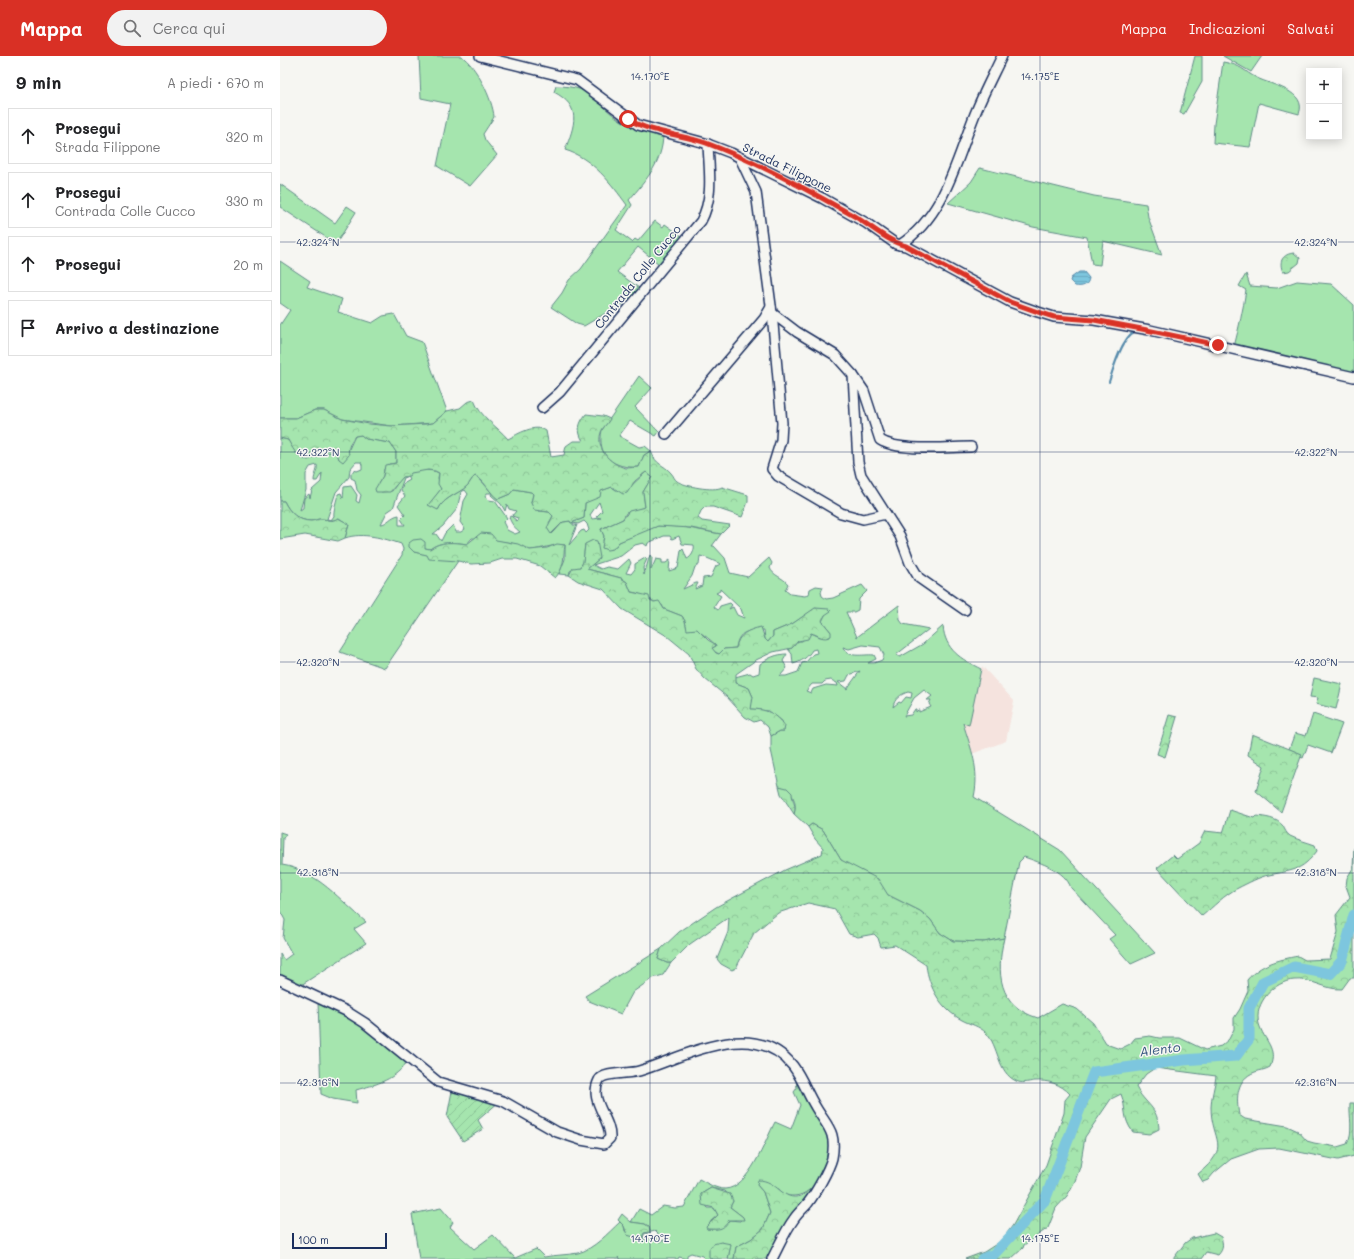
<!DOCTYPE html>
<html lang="it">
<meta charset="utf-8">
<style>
:root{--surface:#fff;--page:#f2f2f2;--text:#202124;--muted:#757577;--line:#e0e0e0;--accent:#d93025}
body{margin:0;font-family:Mali,sans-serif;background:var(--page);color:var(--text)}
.controls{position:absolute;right:12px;top:12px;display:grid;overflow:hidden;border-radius:0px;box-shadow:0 2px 10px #0003}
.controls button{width:36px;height:36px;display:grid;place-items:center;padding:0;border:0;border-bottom:1px solid var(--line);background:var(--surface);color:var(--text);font:20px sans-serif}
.scale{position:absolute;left:12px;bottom:10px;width:95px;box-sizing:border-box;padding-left:4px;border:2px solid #1b2f5e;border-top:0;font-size:11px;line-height:14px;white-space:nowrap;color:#1b2f5e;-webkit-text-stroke:3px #f6f6f2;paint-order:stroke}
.stop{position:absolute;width:12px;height:12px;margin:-9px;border:3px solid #d93025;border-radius:50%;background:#fff}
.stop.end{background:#d93025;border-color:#fff;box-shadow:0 1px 4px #0008}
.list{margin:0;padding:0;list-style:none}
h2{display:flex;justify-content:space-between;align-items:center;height:52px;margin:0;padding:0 16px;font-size:17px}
h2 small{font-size:13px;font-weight:400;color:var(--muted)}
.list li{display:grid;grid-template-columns:26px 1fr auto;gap:12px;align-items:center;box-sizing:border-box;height:56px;margin:0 8px 8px;padding:0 8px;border:1px solid var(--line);border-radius:0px}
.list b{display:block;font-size:15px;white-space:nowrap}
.list p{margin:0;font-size:13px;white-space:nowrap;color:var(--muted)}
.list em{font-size:13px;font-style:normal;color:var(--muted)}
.icon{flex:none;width:22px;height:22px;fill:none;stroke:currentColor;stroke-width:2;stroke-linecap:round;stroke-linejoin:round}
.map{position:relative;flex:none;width:1074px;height:1203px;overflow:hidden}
header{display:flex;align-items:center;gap:24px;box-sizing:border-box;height:56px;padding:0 20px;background:var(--accent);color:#fff}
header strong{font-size:19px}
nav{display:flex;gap:22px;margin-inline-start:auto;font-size:14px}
.search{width:280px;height:36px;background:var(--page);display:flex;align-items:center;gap:10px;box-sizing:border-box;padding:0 14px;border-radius:22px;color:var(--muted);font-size:15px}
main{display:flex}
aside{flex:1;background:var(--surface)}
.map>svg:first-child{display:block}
.built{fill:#f5e3de}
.grass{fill:#a5e5ae;stroke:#608a86;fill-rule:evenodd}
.forest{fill:url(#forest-crowns);stroke:#608a86}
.garden{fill:url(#garden-furrows);stroke:#608a86}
.water{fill:url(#water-rules);stroke:#568aab}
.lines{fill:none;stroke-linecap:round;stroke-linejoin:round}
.stream{stroke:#568aab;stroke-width:2}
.river{stroke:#7dc6de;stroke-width:11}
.minor-casing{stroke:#1b2f5e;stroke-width:12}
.minor{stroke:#f6f6f2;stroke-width:9}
.route{stroke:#d93025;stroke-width:5}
.ticks{fill:none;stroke:#1b2f5e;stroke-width:1;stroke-opacity:0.45}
.labels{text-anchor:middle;stroke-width:3;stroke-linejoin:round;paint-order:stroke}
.street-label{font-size:12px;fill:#1b2f5e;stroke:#f6f6f2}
.water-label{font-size:13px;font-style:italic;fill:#34557e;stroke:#f6f6f2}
.ticks-label{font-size:10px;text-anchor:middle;fill:#1b2f5e;stroke:#f6f6f2;stroke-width:3;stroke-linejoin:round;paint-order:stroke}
</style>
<header>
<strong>Mappa</strong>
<div class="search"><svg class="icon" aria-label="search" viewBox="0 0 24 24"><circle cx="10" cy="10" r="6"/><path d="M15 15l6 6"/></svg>Cerca qui</div>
<nav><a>Mappa</a><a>Indicazioni</a><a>Salvati</a></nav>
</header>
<main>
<aside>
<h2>9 min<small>A piedi · 670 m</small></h2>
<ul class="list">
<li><svg class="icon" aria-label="ahead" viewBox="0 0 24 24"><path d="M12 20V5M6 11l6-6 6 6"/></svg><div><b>Prosegui</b><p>Strada Filippone</p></div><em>320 m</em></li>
<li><svg class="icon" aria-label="ahead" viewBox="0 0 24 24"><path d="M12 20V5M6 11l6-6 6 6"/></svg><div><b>Prosegui</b><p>Contrada Colle Cucco</p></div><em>330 m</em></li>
<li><svg class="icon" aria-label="ahead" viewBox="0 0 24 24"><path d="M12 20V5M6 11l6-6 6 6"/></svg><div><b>Prosegui</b></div><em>20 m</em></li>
<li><svg class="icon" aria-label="arrive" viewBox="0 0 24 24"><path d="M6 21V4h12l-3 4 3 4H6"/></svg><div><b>Arrivo a destinazione</b></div></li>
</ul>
</aside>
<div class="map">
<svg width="1074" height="1203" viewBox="0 0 1074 1203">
<defs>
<pattern id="forest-crowns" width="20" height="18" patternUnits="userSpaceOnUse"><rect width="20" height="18" fill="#a5e5ae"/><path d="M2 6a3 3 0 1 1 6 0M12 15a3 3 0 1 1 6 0" fill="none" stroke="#8dc598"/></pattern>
<pattern id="garden-furrows" width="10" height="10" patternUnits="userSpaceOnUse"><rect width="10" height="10" fill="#a5e5ae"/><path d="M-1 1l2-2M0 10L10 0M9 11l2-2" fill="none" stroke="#8dc598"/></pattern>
<pattern id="water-rules" width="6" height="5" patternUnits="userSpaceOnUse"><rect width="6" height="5" fill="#7dc6de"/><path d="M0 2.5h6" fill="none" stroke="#6baac1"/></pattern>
</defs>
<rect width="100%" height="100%" fill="#f6f6f2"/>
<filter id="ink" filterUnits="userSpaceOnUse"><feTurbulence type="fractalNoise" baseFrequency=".025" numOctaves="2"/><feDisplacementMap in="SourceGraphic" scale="8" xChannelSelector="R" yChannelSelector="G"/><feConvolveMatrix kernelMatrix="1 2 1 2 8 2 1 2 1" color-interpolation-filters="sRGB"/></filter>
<g filter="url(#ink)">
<path class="built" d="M702,610L734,645L726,685L692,698L683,667L689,668Z"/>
<g class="grass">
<path d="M139,0H181C196,9 213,44 214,61L203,78L205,84L217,99L190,130L157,110L170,48L141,42Z"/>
<path d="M915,0H922V26L904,58L900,57Z"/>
<path d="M943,0H982L971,16Z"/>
<path d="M943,6C962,9 963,15 977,22C991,29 1028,35 1019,58L979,47L970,91L933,87L934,68Z"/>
<path d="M276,30C316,30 314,48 342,65C354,73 369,75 383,78C383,106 366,124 349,144L352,149L336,174L352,186L355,183L358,185L375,165L383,171L385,168L403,181L379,208L358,191L337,216L359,232L343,249L341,248L304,270L297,268L271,251L282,237L289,224L301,213L347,149C331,127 312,102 285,94C295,68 302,51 274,36Z"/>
<path d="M700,112L814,140L866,148L868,161L882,199L823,185L820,209L812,208L807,181L753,171L668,147L691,126Z"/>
<path d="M0,128L55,167L67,150L76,156L56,188L0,151Z"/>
<path d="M0,205L30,225L27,231L62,243L58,256L92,267L103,260L114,258L126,280L142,286L167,355L153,367L112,370L62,363L44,354H35L16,362H0V269L10,254L0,247Z"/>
<path d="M966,218L970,230L997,232L1017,225L1051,228L1074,249V318L954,291C959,271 963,254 966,234L959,230Z"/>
<path d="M359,320L372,332L355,351L379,376L376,380L350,365L339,380L359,391L365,390L371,395L364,399L359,411C334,413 316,400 322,374Z"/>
<path d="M81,379L86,383L110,387L116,396V407L109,408L104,413L103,420L98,428L101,436L112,435C115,431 118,425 122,422C129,414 151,412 159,417L158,422L161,433L151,446L158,454C164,441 177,439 187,430C190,427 191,423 195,420C202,423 211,438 218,443L230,438L234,433L251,436L253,438L251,447L259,455L269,456L273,460L269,467L275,475L283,466L291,465V467L304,462L305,447L320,435L332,431L336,434L351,430L366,416L372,421L363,436L365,451L346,457L343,463L321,473L324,480L323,485L336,490L339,486L363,475L378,470L403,471L441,478L432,490H434L445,502L450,517L468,521L489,502L492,507L490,512C493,520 503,521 508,528L505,534L510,538L525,540L529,538L530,533L536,530L543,531L541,536L542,540L546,543L553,542L582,529L587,535L579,543L578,554L574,556H566L577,581L619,549L620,564L623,568L649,573L616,599L620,601L643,588L663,570C665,594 681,603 701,613L689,669L683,667C691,693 700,713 694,741L780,794L875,897L851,908L829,883L835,879L791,832C785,814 761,807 744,801L739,806L724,882L704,886L673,885L660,877L650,863L640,855L608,839L561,804L543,774L532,768L528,771L514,758C518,745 511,733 499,730L491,694V680L500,675H504L502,665L489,655L470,653L473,641L469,632L456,627L455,621L470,617L473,619L479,617L480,608C488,602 497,598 507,598L503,605L507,612L500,620H506L518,616L522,607L526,606L533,598L537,597L536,593L532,594C528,601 521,606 513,608L512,598L508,593L512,592L518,585H522L531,577L540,581L551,576L542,565L545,559L536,552L512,568L493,576V580L488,586L485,583L484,574C468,574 458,575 456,592L444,593L439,598L433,595L432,592L436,590C434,586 421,577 417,574L407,575L405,565L402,560L384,553L382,549C370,545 363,537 351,536L347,526L341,522L307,513L320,502L305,488L303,507L300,511L290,515L289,519L279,518L285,503V489C273,488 263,493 251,494C245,494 242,490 236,488C222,485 207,483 192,482L187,488C175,486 159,485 150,493L145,492L134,496L178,505L105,612L60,596L122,499L123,493L121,488C103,482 83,476 65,482L69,469L59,462C51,466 48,463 40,463C37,463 34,465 31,465C18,465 9,456 4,445H0V382L8,384L18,399L28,404L47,395L57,397L59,403L69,399L68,395L75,380ZM76,406H81L82,409V413L77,415L74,414L71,418V422L75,424L77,434L81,439L79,447L76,445L77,439L71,430L64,431L63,442L61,437L58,438C57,443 53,455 54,460L51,464L47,463L56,436L69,421L70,413ZM37,409C38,415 34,419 34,425H37L42,417L41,426L32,434L30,442L29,438L24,442L23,452L20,454L26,434V418L30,411ZM127,420L130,424L123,428L121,434L125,440L118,449L125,459L121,463L125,469H119V459C111,460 107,468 101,468L107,456L113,452L124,422ZM185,434L188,438L184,445L180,466L185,473L181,476H176L173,469L165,477L161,485L156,478H153L163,470L177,453L181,436ZM207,437H212L211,439L221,448L225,455L227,448L229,453L236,455L232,460L238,462L237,465L231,460L229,461C231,468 235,472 240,476L235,478L227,474L223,466L227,462L215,445L209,444L205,441ZM319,446L322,455L316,461L321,462L312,463L310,459ZM304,465L307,468L309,474L306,477L304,474L301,475L289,489L297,469H293V467L298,468ZM384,480H390L392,483L399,480L402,488L414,489C415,494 412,501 407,503L403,493L401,495L398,512L389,515L390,504L386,507H382V504L376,503L371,514L372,502L370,499L364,519L363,512L367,503L365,502L355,508V513L351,518L346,517L351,507L349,503L338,513L327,511L321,513L313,509L341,500L355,489L363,487L367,490L368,487ZM420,500C427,501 435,506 441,508L436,510L431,521L423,522L422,530L415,533L418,527H416L403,533L412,520L415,511L419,509ZM440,533L461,553L464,562L457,559L453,551L449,553L452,549L450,547L440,550L438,554L434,551L441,540L436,537L440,535ZM583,589L600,591L604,599L602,604L594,607H588L596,603L594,599C582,598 568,603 563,591L569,593ZM580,615L567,633L558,626L566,625L569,619ZM551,624L557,627L558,630L546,629L533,633L531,637L526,635L532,628H542L545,625ZM644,634L652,640L647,644H651L649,648L651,651L639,656V653L636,656V653H635L631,659L624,660L634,642ZM628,636L632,637L631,642L626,641L621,647L619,646L613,651C614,643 621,638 628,636Z"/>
<path d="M1034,622L1062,628L1056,653L1036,648L1038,642L1030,641Z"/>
<path d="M1033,658L1062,668L1051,697L1028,689L1023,702L1020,701L1021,698L1009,693L1015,677L1026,680Z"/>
<path d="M0,776L6,778L3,782L2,809C36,814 61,845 86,866L74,873L86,887L18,931L0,923V898L4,904L12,898L3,882L5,864L0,855Z"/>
<path d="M381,893L378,903L387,907H391L383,919L373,922L353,936L341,958L309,945L305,940Z"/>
<path d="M38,945L70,960L128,1004C116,1024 97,1028 76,1034L77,1047L53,1043L41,1038Z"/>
<path d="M516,1024C524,1037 550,1072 550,1086C549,1106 537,1139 514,1140C507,1140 503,1139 499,1133L477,1129L483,1136L490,1157L483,1173L471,1183L456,1191L454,1203H448L450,1192L429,1201L432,1203H425L422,1200L411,1197L407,1199V1203L399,1201L398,1203H340L338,1201L339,1203H139L132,1158L161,1152L173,1166L170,1171L194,1193L213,1179L235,1202L256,1193L264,1201C275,1199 287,1199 298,1197C314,1193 328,1177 340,1166L344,1170L345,1175L361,1183L364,1177L370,1175L369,1171L365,1168L351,1166L359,1153L371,1159L383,1150L395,1152L404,1151L419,1123C427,1127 436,1133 445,1133C469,1132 485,1085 495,1066L511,1073L520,1049L514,1036L517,1032ZM431,1132L445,1135L453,1145L450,1151L463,1161L460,1165L449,1164C443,1174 436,1173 427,1173L431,1165L438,1159L434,1152H428L422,1145L421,1138ZM375,1175L380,1180H388V1182L380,1186L376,1181L363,1184L364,1178Z"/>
</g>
<g class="forest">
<path d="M1014,197L1020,202L1019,207L1009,215L1003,216C998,205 1003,198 1014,197Z"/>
<path d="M194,344C200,361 217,370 228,383C238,378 255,367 266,375L271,401L284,399L286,390L293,385H303C297,375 298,368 306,358L323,360L330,363C328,367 324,370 322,374C314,391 329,408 346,412C350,412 355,411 359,411L364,399L371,395C376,410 384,408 391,417C394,420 394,423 397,425C404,430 434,436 442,431L468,439V446L462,461L433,451H425L421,455L418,462L422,465L450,469L441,478L411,472L378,470L339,486L333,493L327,494L322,492L324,480L321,473L343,463L349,455L365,451L363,436L372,421L366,416L355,425L347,437L343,438L332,431L321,435L320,441L305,447L304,462L291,467L290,465L283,466L271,478L267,472L273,460L269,456L254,454L251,447L253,438L251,436L234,433L230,438L218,443C210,438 203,422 195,420C191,423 190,427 187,430C177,439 164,441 158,454L148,449L161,433L158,428L159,417L155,415L148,414L131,417L129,420L123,421L110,436H96L95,433L103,420L105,409L116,407V396L110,387L86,383L81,379L75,380C71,385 67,392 69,399L63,406L59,403L57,397C42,392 30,411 19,400C14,396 11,389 8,384L0,382V362H16L35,354H44L62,363L89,368L112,370L146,368L153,367L167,355L180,352L187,346Z"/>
<path d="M0,445H4C9,456 18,465 31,465C34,465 37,463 40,463C48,463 51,467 58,462L69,468L65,482L58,485L25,479L0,483Z"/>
<path d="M201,477L211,478L216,484L238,488L250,494L267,492L277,488L285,489C283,501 285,512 275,522L260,510L237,503H222L210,507L191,508L178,505L149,503L147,499L134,496L129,491V487L133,484L141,483L145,486V492L150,493C160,485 174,486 187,488Z"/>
<path d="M313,484L317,485L320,502L307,513L341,522L347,526L351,536L369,540L370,544L374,546L379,545L384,553L402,560L405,565L407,574L417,573L428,584L435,588L436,590L432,592L436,597L439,598L444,593L456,592C458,578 468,574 481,571L485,583L488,586L493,580V576L512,568L535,552L549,553L551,555L545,559L542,565L551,576V580C543,585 539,579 531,577L528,583L518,585L512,592L493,596L476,604L456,618V627L469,632L473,641L471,653C485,653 497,657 505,670L504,675H500L491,680L488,671L480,664L474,666L465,661L447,641L425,623L416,613L409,598L387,580L342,553L323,533L298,525L289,519L293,512L300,511L303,506L305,488Z"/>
<path d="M889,659L897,661L885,701L877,698Z"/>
<path d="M972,678L1022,698L1001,756L976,735L984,710L968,699Z"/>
<path d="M499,730L507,732L512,737C512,745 517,749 514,758L501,738Z"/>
<path d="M950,754L974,762L976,760C985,761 997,762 1003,770C1005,774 1006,777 1010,780C1018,784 1027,786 1035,789L1037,795C1021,816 1012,814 989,819C981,820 966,828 958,832C944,839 933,851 922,860L877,812L893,799L897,803L919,787L925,775L943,777Z"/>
<path d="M532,768L543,774L561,804L598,823L608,839L640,855L650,863L660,877L673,885L704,886L724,882C716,917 718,950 758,962L782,948L797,953L813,967L826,988L840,993L850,988L855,982L870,980L879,982H900L925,994L941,990L949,983L954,973V962L960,953L968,935L967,924C980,908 998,904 1018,900L1025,904L1050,903L1058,876L1056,859L1070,841L1066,830L1067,822L1073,812L1074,792V922H1070L1062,933C1045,934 1032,922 1014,924C995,925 973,947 979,968C984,985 998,992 990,1011C985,1014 981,1014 975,1016C956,1023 956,1042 959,1059L965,1063L1007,1070L1018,1075L1027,1085L1034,1087L1057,1091L1067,1088C1074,1075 1069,1061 1070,1047H1074V1100L1058,1104L999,1092L979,1093L951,1103L934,1117L928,1124L923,1126L918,1118C953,1090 931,1085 931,1051C931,1041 935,1030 936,1020L875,1012L866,1018L856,1031C865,1049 878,1050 879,1073L869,1078L853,1076C842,1062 847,1053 841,1038L831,1043L805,1081L800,1111L795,1125L787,1140L776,1152L768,1172L744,1189L743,1192L731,1203H685L704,1196L721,1185L733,1169L766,1109L784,1057L785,1044L790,1038C781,1028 768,1024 754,1025C748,1026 741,1028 736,1025C717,1016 719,990 706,977C700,970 689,968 682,964C661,953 649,932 646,909L615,889L601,891L598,882L594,878L578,881L569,878L555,853L528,847L498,857L474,877L456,912L452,914L441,908L437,903L448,876L449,861L410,888L391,907H387L378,903L381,893L399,876L436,851L505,814L542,798L543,792L535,783L528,771Z"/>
<path d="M478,1124C498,1124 502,1146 521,1140C525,1138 530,1133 534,1130L489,1203H454L456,1191L471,1183L483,1173L490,1157L483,1136L477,1129Z"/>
<path d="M431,1132L450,1138L453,1145L450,1151L463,1161L464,1164H449C443,1175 438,1173 427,1173L426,1171L438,1159L434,1152L422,1149L421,1138Z"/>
<path d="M342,1158L351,1166L365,1168L369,1171L370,1176L364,1177L361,1183L347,1179L344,1170L338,1164Z"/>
<path d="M934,1177L941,1181C943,1188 944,1193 938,1199L926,1196L921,1203H893L905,1187L912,1182Z"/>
<path d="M441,1186L451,1188L448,1203H432L429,1201V1193L433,1188Z"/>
</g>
<path class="garden" d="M172,1035L219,1046L198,1064L203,1073L183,1085L167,1061Z"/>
<path class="water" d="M799,216H804L809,222C808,230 802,231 795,230L790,225L791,222Z"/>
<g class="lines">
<path class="stream" d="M829,326C833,313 842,282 854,276"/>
<path class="river" d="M702,1203L714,1198L765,1144L814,1016L904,1004L956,1000L969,983V952L983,926L1014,911L1050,918L1062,905L1074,859"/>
<g class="minor-casing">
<g id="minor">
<path d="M200,0L297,24L358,69L425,87L451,97L542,142L586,167L616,188L626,190L730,246L758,256L774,261L814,264L870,274L1074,321"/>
<path d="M460,102L476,136L492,257L502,367L501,384L492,413L498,420L561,457L583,463L606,458"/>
<path d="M620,189C665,159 676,105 695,58C703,38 713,19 722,0"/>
<path d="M492,257L517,276L555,299L573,319L584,335L600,384C619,396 668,391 691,391"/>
<path d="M573,319L578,406L581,419L620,480L630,507L639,522L685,554"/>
<path d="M262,352L280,336L421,165C434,141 429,115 428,88"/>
<path d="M386,378L484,263L491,251"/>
<path d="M0,924L66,955L85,967L158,1026L223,1045L277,1076L301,1084L324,1088L330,1082C331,1062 308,1045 319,1024C323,1016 349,1018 359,1015C405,1001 474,960 513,1010C522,1022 527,1037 535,1050C547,1071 557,1075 552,1102C549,1114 535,1138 528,1147C523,1153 518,1157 514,1163C505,1175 499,1190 492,1203"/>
</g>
</g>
<use href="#minor" class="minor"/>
</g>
</g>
<g class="lines" filter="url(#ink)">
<path class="route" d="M348,63C370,77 400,78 426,87C477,106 526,133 574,160C591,170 607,185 626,190L730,246L758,256L774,261L814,264L867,274L938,289"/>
</g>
<path class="ticks" d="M370,0V1203M760,0V1203M0,186H1074M0,396H1074M0,606H1074M0,817H1074M0,1027H1074"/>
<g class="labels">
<g class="street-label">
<text transform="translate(507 112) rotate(26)" y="4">Strada Filippone</text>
<text transform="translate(358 221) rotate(-51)" y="4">Contrada Colle Cucco</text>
</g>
<g class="water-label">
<text transform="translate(880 993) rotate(-7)" y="5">Alento</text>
</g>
</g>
<g class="ticks-label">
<text x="370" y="24">14.170°E</text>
<text x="760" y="24">14.175°E</text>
<text x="38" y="190">42.324°N</text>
<text x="1036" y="190">42.324°N</text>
<text x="38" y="400">42.322°N</text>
<text x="1036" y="400">42.322°N</text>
<text x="38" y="610">42.320°N</text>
<text x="1036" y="610">42.320°N</text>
<text x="38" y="820">42.318°N</text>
<text x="1036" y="820">42.318°N</text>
<text x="38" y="1030">42.316°N</text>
<text x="1036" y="1030">42.316°N</text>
<text x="370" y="1186">14.170°E</text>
<text x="760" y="1186">14.175°E</text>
</g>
</svg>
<div class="controls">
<button>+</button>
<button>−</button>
</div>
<div class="scale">100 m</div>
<div class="stop" style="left:348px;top:63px"></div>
<div class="stop end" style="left:938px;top:289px"></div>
</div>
</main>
